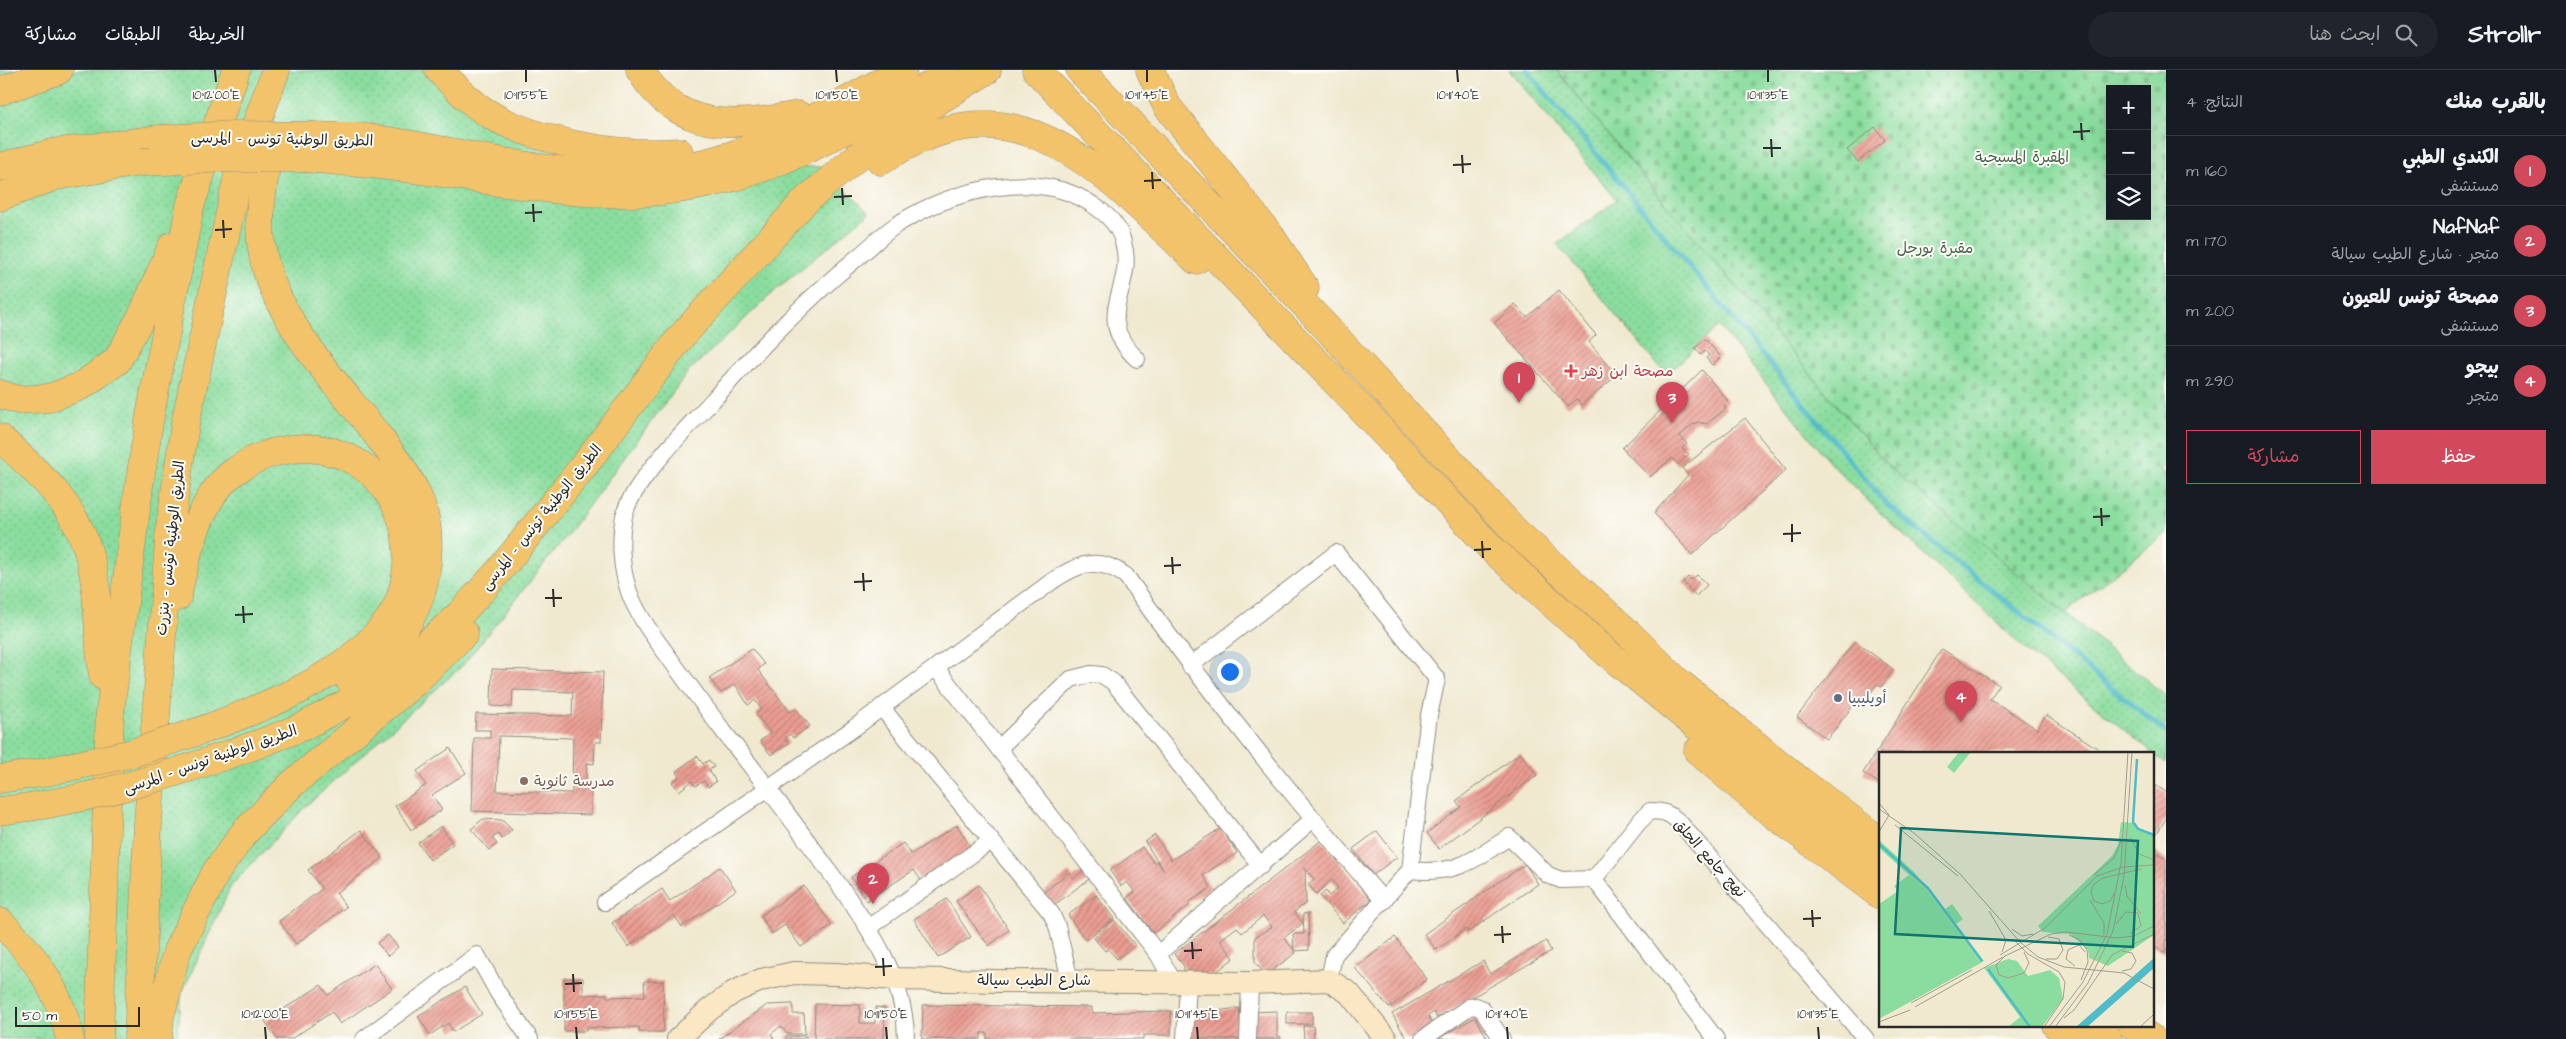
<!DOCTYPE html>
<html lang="ar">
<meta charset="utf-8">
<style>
:root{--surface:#171b24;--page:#20242c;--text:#f1f3f6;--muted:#9ea1a6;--line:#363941;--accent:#d1495b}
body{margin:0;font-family:"Architects Daughter","Playpen Sans Arabic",sans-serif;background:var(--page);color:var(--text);direction:rtl}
.controls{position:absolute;right:15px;top:15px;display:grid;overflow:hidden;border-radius:0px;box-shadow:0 5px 20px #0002}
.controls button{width:45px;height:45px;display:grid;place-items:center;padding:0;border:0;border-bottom:1px solid var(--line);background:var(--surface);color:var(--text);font:25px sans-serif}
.scale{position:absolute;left:15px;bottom:12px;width:125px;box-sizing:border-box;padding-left:5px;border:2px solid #2b2b2b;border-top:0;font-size:14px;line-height:18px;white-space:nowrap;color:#2b2b2b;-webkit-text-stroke:4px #fdfcf7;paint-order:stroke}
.you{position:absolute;left:1229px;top:601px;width:18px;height:18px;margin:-12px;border:4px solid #fff;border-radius:50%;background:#1a73e8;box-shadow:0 0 0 8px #1a73e833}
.badge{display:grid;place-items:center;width:32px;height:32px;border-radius:50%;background:var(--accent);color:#fff;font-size:16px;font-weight:700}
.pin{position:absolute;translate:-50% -41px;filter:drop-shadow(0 1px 2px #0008)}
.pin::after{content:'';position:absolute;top:26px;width:18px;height:15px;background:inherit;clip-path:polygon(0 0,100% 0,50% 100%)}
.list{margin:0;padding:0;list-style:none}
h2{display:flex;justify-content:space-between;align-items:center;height:65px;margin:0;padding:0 20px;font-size:21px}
h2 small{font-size:16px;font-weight:400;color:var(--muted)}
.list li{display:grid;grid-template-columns:32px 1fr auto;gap:15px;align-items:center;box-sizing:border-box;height:70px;padding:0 20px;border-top:1px solid var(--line)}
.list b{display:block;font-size:19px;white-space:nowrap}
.list p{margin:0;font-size:16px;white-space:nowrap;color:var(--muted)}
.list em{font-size:16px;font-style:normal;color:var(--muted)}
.actions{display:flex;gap:10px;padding:15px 20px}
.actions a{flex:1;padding:11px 0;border:1px solid var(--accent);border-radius:0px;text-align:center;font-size:18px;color:var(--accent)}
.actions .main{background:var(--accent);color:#fff}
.icon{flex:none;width:28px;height:28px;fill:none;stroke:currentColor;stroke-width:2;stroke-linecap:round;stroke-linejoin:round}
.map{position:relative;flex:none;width:2166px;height:969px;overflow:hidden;direction:ltr}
header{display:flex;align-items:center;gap:30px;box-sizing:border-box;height:70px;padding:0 25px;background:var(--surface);border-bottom:1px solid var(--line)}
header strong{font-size:24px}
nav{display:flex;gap:28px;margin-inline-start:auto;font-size:18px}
.search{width:350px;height:45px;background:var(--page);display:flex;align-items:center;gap:12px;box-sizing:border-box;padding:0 18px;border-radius:28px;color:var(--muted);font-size:19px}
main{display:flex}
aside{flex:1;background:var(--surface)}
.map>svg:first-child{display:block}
.grass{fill:url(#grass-dots);stroke:#5a8464}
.cemetery{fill:url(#cemetery-stones);stroke:#5a8464;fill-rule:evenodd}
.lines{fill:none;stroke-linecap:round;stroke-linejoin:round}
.stream{stroke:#4fbcc9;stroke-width:5}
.building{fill:url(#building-hatch);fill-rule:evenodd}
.street-casing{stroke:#8e8a7e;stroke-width:18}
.secondary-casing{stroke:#8e8a7e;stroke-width:24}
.highway-casing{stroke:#8e8a7e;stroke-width:29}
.street{stroke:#fff;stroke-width:16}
.secondary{stroke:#fae7c3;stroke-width:22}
.highway{stroke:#f2c36a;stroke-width:28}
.highway-bridge-casing{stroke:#8e8a7e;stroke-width:29;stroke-linecap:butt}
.highway-bridge{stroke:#f2c36a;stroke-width:28}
.ticks{fill:none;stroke:#2b2b2b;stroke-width:2}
.health-dot{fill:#e0444e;stroke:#fdfcf7;stroke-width:2}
.service-dot{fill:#5c6f8a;stroke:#fdfcf7;stroke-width:2}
.education-dot{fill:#8d6e63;stroke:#fdfcf7;stroke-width:2}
.labels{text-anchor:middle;stroke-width:4;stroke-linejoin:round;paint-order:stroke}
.street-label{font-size:15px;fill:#2b2b2b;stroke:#fdfcf7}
.park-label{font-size:15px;fill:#48604e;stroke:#fdfcf7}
.health-label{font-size:15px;fill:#be3a42;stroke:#fdfcf7;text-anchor:start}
.service-label{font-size:15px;fill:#4e5e75;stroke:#fdfcf7;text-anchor:start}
.education-label{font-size:15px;fill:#785e54;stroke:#fdfcf7;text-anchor:start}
.inset-river{fill:none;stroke:#4fbcc9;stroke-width:2.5}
.inset-road{fill:none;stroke:#a19d8e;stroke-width:1}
.view{fill:#0f766e;fill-opacity:0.15;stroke:#0f766e;stroke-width:2.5}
.inset-edge{fill:none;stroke:#2b2b2b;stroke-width:2.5}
.ticks-label{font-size:12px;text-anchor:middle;fill:#2b2b2b;stroke:#fdfcf7;stroke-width:4;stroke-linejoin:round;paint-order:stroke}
</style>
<header>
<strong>Strollr</strong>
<div class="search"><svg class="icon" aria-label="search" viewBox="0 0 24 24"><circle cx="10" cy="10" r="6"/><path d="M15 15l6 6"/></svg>ابحث هنا</div>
<nav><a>الخريطة</a><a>الطبقات</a><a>مشاركة</a></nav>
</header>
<main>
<aside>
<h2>بالقرب منك<small>النتائج: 4</small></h2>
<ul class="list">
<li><span class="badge">1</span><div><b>الكندي الطبي</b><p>مستشفى</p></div><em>160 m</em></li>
<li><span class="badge">2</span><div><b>NafNaf</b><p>متجر · شارع الطيب سيالة</p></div><em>170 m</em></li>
<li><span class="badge">3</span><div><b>مصحة تونس للعيون</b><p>مستشفى</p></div><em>200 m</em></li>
<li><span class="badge">4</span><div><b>بيجو</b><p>متجر</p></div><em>290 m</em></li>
</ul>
<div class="actions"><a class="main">حفظ</a><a>مشاركة</a></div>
</aside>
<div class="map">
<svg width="2166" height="969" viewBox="0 0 2166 969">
<defs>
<pattern id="grass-dots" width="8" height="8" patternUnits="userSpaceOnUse" patternTransform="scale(1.25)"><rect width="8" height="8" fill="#8add9e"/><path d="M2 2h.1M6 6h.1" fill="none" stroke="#77be88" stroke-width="1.8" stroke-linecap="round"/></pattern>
<pattern id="cemetery-stones" width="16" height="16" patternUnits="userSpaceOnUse" patternTransform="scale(1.25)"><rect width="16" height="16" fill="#8add9e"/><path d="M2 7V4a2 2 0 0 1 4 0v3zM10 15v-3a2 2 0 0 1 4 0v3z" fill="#77be88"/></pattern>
<pattern id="building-hatch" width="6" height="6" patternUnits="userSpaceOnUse" patternTransform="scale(1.25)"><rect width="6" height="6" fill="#eb9d92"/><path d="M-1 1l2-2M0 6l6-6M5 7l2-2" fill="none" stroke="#bf8077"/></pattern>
</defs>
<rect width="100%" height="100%" fill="#fdfcf7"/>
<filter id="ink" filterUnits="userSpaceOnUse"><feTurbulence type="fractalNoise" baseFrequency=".02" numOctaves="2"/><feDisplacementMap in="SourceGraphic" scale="10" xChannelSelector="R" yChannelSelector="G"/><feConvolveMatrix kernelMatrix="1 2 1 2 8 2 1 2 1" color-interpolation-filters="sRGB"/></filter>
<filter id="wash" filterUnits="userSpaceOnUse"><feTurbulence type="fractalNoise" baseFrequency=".0096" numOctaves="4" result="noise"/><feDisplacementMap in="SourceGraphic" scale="20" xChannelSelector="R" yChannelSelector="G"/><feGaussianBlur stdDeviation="1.12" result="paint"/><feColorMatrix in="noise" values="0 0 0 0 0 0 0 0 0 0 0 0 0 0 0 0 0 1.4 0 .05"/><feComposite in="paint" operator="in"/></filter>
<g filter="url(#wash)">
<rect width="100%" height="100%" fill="#f0e9d0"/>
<g class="grass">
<path d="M0,0H428L575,89L822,97L869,143L778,218L688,302L564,469L462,596L305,737L231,816L182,923L177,969H0Z"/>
<path d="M1509,0H1556L1649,114L1889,397L2166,626V694L2026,580L1878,441L1834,397L1719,256L1666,305L1557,174L1617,130Z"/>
</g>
<path class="cemetery" d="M1556,0H2166V394L2160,399L2166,405V463L2065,543L1889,397L1649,114ZM2110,19H2147V146H2110Z"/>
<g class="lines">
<path class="stream" d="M1527,0L1886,434L2166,662"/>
</g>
<g id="blocks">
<g class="building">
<path d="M1875,57L1885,70L1858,92L1847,80Z"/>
<path d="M1559,220L1596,265L1589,272L1617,305L1582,335L1577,329L1568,337L1494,253L1515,234L1527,247Z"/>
<path d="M1705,269L1721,287L1712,295L1706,288L1709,285L1705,281L1701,285L1695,278Z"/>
<path d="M1702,300L1728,331L1724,335L1726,339L1706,354L1698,352L1693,354L1680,366L1687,374L1682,379L1689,384L1678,395L1672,388L1650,407L1622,378Z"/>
<path d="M1745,348L1786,400L1692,485L1654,443L1688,405L1682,398Z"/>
<path d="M1697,505L1707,515L1696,526L1683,512L1688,507L1691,510Z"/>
<path d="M1855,571L1894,600L1881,617L1877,614L1860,637L1855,633L1827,669L1797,647Z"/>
<path d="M752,579L764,594L758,600L790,642L796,639L810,656L793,668L790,664L785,668L789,673L771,685L760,671L771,663L756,645L761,639L755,630L748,635L735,614L721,623L709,608Z"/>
<path d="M1942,579L1999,615L1990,629L2037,659L2046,645L2105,683H1880V714L1863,703Z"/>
<path d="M492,599L603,602L601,672H595L594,694L587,693L586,711H591V745L472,741L474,668H490V660H475L476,644L572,646L573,622L513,620L512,637L491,636ZM499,666L573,668L572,723L497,721Z"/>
<path d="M450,678L466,703L432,725L442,740L411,760L395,736L426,715L417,701Z"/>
<path d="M1520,683L1537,705L1439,779L1427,763L1461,737L1456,731Z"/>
<path d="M697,686L703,694L709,690L714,697L709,700L716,712L708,717L704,711L695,716L692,711L679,721L672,712L679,707L676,701Z"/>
<path d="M2152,713L2166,722V749L2152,771Z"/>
<path d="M483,749L502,750L512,760L502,769L498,764L492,768L497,774L489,780L471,759Z"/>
<path d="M957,755L972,779L922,812L914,800L866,831L851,807L903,773L911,784Z"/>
<path d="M441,756L453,774L430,790L418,773Z"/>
<path d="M1221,758L1237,783L1203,805L1211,818L1188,833L1190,835L1153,863L1127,828L1135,822L1127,812L1121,816L1110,801L1142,777L1154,793L1157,791L1164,801L1145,772L1155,765L1171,790Z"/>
<path d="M361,760L383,788L336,823L346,837L296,874L279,851L322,819L308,800Z"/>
<path d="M1377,761L1397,787L1373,805L1353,779Z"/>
<path d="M1322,770L1371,830L1343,853L1320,826L1326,821L1329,826L1338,818L1332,810L1316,824L1308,814L1314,809L1305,798L1306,833L1294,842L1303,853L1284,868L1294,880L1293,864H1304L1303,844L1308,843L1309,880L1294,881L1296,883L1265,905L1255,892V867L1272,857L1263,846L1242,863L1237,857L1220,870L1234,888L1212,905H1184V896L1174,884Z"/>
<path d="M2152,780L2166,789V884L2152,875Z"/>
<path d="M1525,794L1538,814L1468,862L1466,859L1436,880L1424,864Z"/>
<path d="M720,797L736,820L682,857L674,845L628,877L612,853L662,819L670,831Z"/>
<path d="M1085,799L1092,807L1054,835L1044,822L1069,802L1073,808Z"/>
<path d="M979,815L1009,860L989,876L956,831Z"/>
<path d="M804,816L832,855L801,877L785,855L772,864L760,846Z"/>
<path d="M1096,825L1114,849L1085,870L1068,845Z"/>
<path d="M947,829L971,867L938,888L914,849Z"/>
<path d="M1114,850L1135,875L1117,889L1108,879L1105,881L1094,868Z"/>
<path d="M388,865L398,877L388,886L377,873Z"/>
<path d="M1395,867L1427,909L1389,938L1355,898Z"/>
<path d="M1546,871L1551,881L1437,948L1434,942L1428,946L1434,957L1415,969H1407L1392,944L1483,891L1490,904Z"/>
<path d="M375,894L392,919L340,954L332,942L291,969H277L265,951L321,915L328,925Z"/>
<path d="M564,908H583V925L607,924V927L645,926L644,911H663L664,962H639V957L586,958V961H564Z"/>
<path d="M465,917L482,944L453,962L448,953L430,965L418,946Z"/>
<path d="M793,934V944H804L805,964H787L781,956L771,964L774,969H719L767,935Z"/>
<path d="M815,934L860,935V953H875L876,937L885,938L884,969H814Z"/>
<path d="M923,935L1092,937V943L1171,941V965H1143V969H987V963H981V969H922Z"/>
<path d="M1239,938L1243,969H1189L1186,945Z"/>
<path d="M1277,941V966L1281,967V969H1251V942Z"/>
<rect x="1287" y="942" width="25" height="12"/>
<path d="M1475,947L1488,969H1438Z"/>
<path d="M1303,956H1313L1314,969H1304Z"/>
<rect x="786" y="966" width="20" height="3"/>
</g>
</g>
</g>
<g filter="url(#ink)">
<use href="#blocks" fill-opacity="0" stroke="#8e8a7e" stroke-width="1"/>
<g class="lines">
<g class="street-casing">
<g id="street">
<path d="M1190,596L1336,483L1437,609L1429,645L1410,800L1334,885L1329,910"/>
<path d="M936,598L1158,884L1173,911"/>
<path d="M881,637L1051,843L1057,856L1070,910"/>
<path d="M999,678L1071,609L1091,604L1102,605L1113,612L1261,796"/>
<path d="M1410,800C1457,805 1472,791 1509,767L1548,805L1561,810L1594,809L1638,753L1650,741C1663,741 1669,743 1679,752L1866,969"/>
<path d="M1594,809L1716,969"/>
<path d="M605,832L854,658L1051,512C1077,494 1098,485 1126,506C1206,619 1292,727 1384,831"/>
<path d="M869,857L991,771"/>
<path d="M1158,884L1312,750"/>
<path d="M364,969L477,885L498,923L530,969"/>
<path d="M906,969C906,911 869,857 837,812C801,762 765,713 727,666C706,638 685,610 665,582C651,563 637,544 629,522C621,498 619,470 624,446C631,413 689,356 713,330C758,279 805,231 858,187C872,176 885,161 901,152C954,120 1038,97 1093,135C1107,144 1119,155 1123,172C1137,218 1090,245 1137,289"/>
<path d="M1185,969L1188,912"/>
<path d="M1248,969L1250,913"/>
<path d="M1423,969L1469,937L1476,936L1482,939L1502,969"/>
</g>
</g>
<g class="secondary-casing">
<path id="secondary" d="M678,969L709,940L734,922L761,910L794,903L836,904L894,909L999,911L1250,913L1329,910L1349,923L1386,969"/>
</g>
<g class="highway-casing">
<g id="highway">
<path d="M439,0C452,14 468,30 484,41C534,73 621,87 679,82"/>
<path d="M640,0C678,64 736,56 798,45"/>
<path d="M1036,0L1355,332L1492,479L1607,583L1782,726L1880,799"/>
<path d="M1080,0L1324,255L1516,462L1624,559L1677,611L1799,710L1880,771"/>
<path d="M1150,0L1167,36L1272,168L1305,218"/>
<path d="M0,21L59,0"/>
<path d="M272,65C263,111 252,161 269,207C291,266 337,314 375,362C393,386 414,411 423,440C429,461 429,485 425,507C416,555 388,583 350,611"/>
<path d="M314,66C332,67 350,66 367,68C431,76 493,93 558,100C621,107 691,103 751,78C804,56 853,27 903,0"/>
<path d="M306,88C347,92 387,95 427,101C539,117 625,139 738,106C812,84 878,40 947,7"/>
<path d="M881,91C1017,0 1099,100 1196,190"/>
<path d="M0,97L53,83L161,69"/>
<path d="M0,127L56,106L141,92"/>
<path d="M0,324L18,330L49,328L81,316L117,291L143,244L172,176"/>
<path d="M0,368C38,402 77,436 90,488C100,526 97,567 103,606"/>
<path d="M177,527C185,491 193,455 213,424C224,407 244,393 263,386C342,357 413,414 407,496C405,517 398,540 384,556C339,610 266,636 203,660"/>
<path d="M261,673L302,657L360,626L404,595L460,544L499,501L590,388L680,268L805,131L870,76L906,51L987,0"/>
<path d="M1698,681L1760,734L1880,825"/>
<path d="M0,709L41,703"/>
<path d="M0,741L43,735"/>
<path d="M0,852C35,885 60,921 70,969"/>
<path d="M2056,955L2075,969"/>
<path d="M2087,955L2108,969"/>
<path d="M2132,955L2152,969"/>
<path d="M99,969L110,642L139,416L150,346L190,136L236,0"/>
<path d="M138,969L148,753L170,458L185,354L238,105L276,0"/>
<path d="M158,969L160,947L177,881L216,802L244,763L291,715L415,612L464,564"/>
</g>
</g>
<use href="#street" class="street"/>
<use href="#secondary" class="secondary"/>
<use href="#highway" class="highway"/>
<g class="highway-bridge-casing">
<g id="highway-bridge">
<path d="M161,69L235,65L314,66"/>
<path d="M141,92L228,88H306"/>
<path d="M41,703L129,684L203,660"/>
<path d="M43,735C121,721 186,700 261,673"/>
</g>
</g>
<use href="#highway-bridge" class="highway-bridge"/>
</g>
</g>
<path class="ticks" d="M215,0L216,12M526,0V12M836,0L837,12M1147,0V12M1457,0L1458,12M1768,0V12M2081,53L2082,70M2073,62L2090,61M1771,69L1772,87M1763,78H1781M1462,85L1463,103M1453,95L1471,94M1152,102L1153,119M1144,111L1161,110M842,118L843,135M834,127L852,126M533,134L534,152M525,143L542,142M223,150L224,168M215,160L232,159M2101,438L2102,456M2093,447L2110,446M1792,454V472M1783,464L1801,463M1482,471L1483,488M1474,480L1491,479M1172,487L1173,504M1164,496L1181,495M863,503L864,521M854,512L872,511M553,519L554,537M545,528H562M243,536L244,553M235,545L253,544M1812,840L1813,857M1803,849L1821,848M1502,856L1503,873M1494,865L1511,864M1192,872L1193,889M1184,881L1202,880M883,888L884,906M875,897L892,896M573,904L574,922M565,914L582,913M265,957L266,969M576,957L577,969M886,957L887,969M1197,957L1198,969M1507,957L1508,969M1818,957L1819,969"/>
<path class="health-dot" d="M1568.5 293.5h5v5h5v5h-5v5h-5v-5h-5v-5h5z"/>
<circle class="service-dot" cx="1838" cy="628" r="5"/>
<circle class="education-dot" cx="524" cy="711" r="5"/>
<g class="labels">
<g class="street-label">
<text transform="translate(282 69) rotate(1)" y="5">الطريق الوطنية تونس - المرسى</text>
<text transform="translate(541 447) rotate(-51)" y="5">الطريق الوطنية تونس - المرسى</text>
<text transform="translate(170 478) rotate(-84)" y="5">الطريق الوطنية تونس - بنزرت</text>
<text transform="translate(210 689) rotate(-19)" y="5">الطريق الوطنية تونس - المرسى</text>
<text transform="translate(1710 788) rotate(48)" y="5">نهج جامع الحلق</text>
<text x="1034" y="915">شارع الطيب سيالة</text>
</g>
<g class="park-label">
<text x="2022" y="92">المقبرة المسيحية</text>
<text x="1935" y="183">مقبرة بورجل</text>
</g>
<g class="health-label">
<text x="1582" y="306">مصحة ابن زهر</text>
</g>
<g class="service-label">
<text x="1848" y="633">أويليبيا</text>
</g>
<g class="education-label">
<text x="534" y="716">مدرسة ثانوية</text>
</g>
</g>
<g transform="translate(1879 682)">
<rect width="275" height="275" fill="#f0e9d0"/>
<path d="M80,0H92L75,21L68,15ZM242,70L256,71L260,76L275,82V183L229,214L210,206L209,198L191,182L164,180L159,174L233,104L239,93ZM0,88L35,120L66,157L73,152L84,167L77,172L105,209L102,211L49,140L0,96Z" fill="#8add9e"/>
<path d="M30,123L49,140L102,211L0,267V152L19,139L15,134Z" fill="#8add9e"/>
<path d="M129,207L138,209L149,224L171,218L180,226L184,247L163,275H129L141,265L105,216Z" fill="#8add9e"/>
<path d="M275,206V216L208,275H197Z" fill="#4fbcc9"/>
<path class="inset-river" d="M258,7L254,70L259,77L275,83M0,92L49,136L103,209M109,217L151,275"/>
<path class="inset-road" d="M0,51L10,63L0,80M0,57L35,81L81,122L141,190L159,205L185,215L245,221L275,237M16,73L79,124M251,85L260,102L275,108M215,123L235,106L242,89M246,133L248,144L262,162M236,140L231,149L223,152L215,149L212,140L215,132L224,126L262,117M211,148L225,171V183M110,159L127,188L123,200M237,172L247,160L259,161L262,174L251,182M133,177L143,184L154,182M190,183L201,188L208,198L209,210L202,228M136,189L149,202L180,220L186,230L184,247L165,275M243,199L253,201L257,209L252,217L243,219M145,200L150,211L145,221L129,226L120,223L117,213L126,204L172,182L187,180L238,186L255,184L275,174M121,203L166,176L218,124L244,115L275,113M167,207H178L184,198L180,187L169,185M196,214L187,207L189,198L200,193L206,200M32,251L93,218M36,255L124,205M185,266L195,258L233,203L275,182M0,270L31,258M170,275L204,230L228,182L242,111L249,0M176,275L209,231L234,179L245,124L253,0M261,275L275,262"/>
<path class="view" d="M22,76L259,89L254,195L16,182Z"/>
<rect width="275" height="275" class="inset-edge"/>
</g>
<g class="ticks-label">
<text x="216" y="29">10°12'00"E</text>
<text x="526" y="29">10°11'55"E</text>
<text x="837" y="29">10°11'50"E</text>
<text x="1147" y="29">10°11'45"E</text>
<text x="1458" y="29">10°11'40"E</text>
<text x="1768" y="29">10°11'35"E</text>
<text x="265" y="948">10°12'00"E</text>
<text x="576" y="948">10°11'55"E</text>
<text x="886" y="948">10°11'50"E</text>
<text x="1197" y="948">10°11'45"E</text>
<text x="1507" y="948">10°11'40"E</text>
<text x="1818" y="948">10°11'35"E</text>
</g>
</svg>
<div class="controls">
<button>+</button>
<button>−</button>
<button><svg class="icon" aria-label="layers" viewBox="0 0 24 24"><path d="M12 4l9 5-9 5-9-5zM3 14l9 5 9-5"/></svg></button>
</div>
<div class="scale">50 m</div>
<div class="you"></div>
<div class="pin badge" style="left:1519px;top:333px">1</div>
<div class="pin badge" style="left:873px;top:834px">2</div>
<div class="pin badge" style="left:1672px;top:353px">3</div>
<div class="pin badge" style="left:1961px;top:652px">4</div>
</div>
</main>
